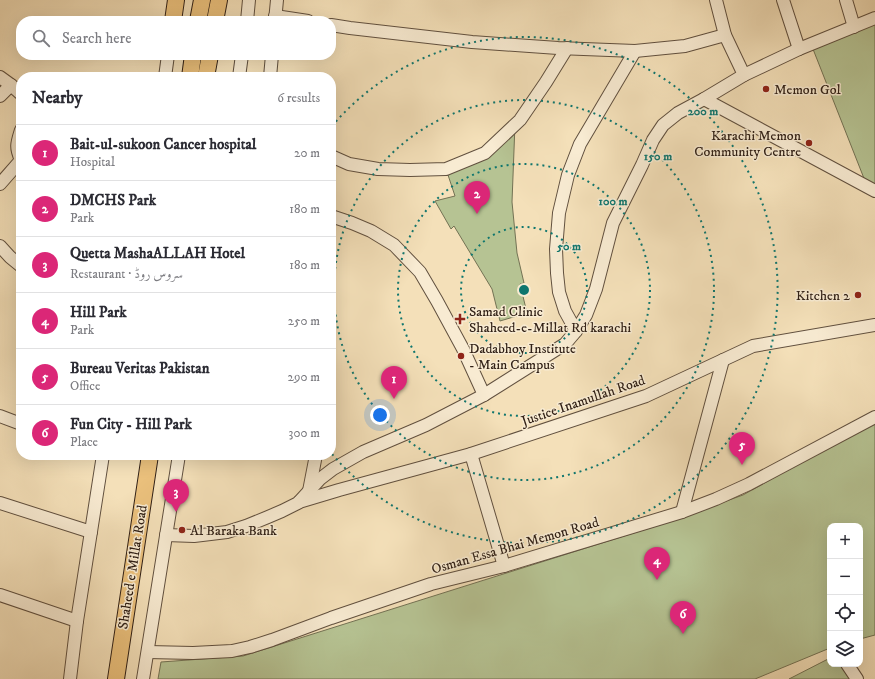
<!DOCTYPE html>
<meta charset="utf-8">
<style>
:root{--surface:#fff;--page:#f7f7f7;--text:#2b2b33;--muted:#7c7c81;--line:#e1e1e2;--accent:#db2777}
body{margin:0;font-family:"IM FELL DW Pica",Amiri,serif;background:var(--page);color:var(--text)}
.controls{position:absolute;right:12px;bottom:12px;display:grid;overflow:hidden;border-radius:8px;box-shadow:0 4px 16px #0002}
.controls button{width:36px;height:36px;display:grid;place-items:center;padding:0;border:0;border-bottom:1px solid var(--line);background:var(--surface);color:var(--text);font:20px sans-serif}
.you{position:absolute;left:380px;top:415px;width:14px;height:14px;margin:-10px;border:3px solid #fff;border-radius:50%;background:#1a73e8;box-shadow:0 0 0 6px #1a73e833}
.badge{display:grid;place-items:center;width:26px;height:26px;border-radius:50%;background:var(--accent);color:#fff;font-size:13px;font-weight:700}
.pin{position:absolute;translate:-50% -33px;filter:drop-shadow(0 1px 2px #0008)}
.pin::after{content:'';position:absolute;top:21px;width:14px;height:12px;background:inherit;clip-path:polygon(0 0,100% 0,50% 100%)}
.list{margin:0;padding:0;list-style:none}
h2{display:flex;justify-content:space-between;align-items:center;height:52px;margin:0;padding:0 16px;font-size:17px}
h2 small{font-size:13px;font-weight:400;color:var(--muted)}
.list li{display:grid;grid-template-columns:26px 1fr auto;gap:12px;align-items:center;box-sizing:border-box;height:56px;padding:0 16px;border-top:1px solid var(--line)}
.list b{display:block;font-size:15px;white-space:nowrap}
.list p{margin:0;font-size:13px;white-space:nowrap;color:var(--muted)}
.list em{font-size:13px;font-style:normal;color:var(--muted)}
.icon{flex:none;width:22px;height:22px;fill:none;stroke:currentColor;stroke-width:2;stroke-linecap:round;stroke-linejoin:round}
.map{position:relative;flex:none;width:875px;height:679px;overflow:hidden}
.search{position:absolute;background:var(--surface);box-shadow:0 4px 16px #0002;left:16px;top:16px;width:320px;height:44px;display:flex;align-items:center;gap:10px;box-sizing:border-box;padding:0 14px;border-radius:16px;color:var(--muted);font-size:15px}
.panel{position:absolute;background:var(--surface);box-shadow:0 4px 16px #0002;left:16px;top:72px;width:320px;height:388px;border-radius:16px}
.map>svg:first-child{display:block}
.green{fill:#b6c393;stroke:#737254}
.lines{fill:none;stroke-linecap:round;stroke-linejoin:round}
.minor-casing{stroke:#61503f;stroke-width:14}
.major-casing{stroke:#302016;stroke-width:18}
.minor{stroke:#f8ebd2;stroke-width:12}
.major{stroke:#eac07c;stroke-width:16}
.ring{fill:none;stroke:#0f766e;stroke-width:2;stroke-dasharray:2 4}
.poi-dot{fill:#8f2418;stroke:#f8ebd2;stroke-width:1.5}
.labels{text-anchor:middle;stroke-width:3;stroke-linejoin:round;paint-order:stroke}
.poi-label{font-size:14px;fill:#302016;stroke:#f8ebd2;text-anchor:start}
.street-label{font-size:14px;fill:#302016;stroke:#f8ebd2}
.centre{fill:#0f766e;stroke:#f8ebd2;stroke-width:2}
.ring-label{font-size:12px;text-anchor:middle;font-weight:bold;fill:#0f766e;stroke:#f8ebd2;stroke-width:3;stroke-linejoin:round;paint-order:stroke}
</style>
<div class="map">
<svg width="875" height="679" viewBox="0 0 875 679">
<rect width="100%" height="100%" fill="#f4e0b9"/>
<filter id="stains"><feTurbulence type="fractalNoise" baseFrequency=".005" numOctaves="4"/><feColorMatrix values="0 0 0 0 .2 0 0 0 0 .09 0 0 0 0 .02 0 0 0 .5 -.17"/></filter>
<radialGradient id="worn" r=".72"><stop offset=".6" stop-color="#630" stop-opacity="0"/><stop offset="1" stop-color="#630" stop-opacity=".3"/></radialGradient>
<g class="green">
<path d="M875,18V191L867,186L811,44Z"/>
<path d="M515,124L512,202L517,253L524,283L520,284L527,313L500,321L492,289L454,226L451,229L435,201L455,196L446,169L485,153Z"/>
<path d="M875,421V635L860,639V526H830V648L755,679H158L161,662L243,656L659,525L743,495Z"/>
<path d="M830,658V664H842L852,679H789Z"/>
</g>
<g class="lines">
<g class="minor-casing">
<g id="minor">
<path d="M716,0L725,35L744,75"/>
<path d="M783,0L799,49"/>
<path d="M846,0L854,27"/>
<path d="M275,16L308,21"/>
<path d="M247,21L249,0"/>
<path d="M275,21L277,0"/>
<path d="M331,25L350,28L472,42L558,48L635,51L685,46L725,35"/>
<path d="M0,77L11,85L21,94"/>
<path d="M165,77L168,55"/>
<path d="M239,77L242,55"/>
<path d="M270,77L272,55"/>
<path d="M0,96L11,85"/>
<path d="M704,99L875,191"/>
<path d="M21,130C17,143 15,147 21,160"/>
<path d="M331,156L349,164L378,169L410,170L446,169L485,153L520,120L546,82L567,48"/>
<path d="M0,184L21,160"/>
<path d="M331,216L352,223L371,231L394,245L420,272L437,301L463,349L484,395"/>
<path d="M0,246L10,257L21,266"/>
<path d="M576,331L565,311L559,292L557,273L556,249L559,213L568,175L580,144L635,51"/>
<path d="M0,416L21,424"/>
<path d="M471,454L504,566"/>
<path d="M309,491L316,455"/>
<path d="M299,502L339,490L471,454L646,396L753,346L875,325"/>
<path d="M0,503L91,532"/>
<path d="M682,512L723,360"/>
<path d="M166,535L194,536L227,532L246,526L268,517L282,511L298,503L320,479L333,469L363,452L426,425L484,395L565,344L576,331L586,315L596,289L613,223L642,165L653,140L663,125L678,113L704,99L744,75L799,49L875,18"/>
<path d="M0,595L77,621"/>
<path d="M148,652L193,653L232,651L250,647L272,640L331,618L431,584L504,566L682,512L716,499L749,484L875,417"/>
<path d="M847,664L857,679"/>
<path d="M70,679L77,621L103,455"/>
<path d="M143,679L179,455"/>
</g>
</g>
<g class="major-casing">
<g id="major">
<path d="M173,21L176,0"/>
<path d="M198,21L202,0"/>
<path d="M215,21L219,0"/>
<path d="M190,77L193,55"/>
<path d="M206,77L210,55"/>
<path d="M116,679L150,455"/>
</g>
</g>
<use href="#minor" class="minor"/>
<use href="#major" class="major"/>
</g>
<g class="ring">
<circle cx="524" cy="290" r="63"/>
<circle cx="524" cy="290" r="126"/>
<circle cx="524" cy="290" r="190"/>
<path d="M332 126A253 253 0 1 1 332 454"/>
</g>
<g class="poi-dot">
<circle cx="766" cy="89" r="4"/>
<circle cx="809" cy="143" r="4"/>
<circle cx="858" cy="295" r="4"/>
<path d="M458 313h4v4h4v4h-4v4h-4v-4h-4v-4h4z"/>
<circle cx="461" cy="356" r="4"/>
<circle cx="182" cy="530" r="4"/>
</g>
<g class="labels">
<g class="poi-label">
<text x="774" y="94">Memon Gol</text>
<text x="801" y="140" text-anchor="end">Karachi Memon<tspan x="801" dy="16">Community Centre</tspan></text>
<text x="850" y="300" text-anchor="end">Kitchen 2</text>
<text x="469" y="316">Samad Clinic<tspan x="469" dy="16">Shaheed-e-Millat Rd karachi</tspan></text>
<text x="469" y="353">Dadabhoy Institute<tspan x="469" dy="16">- Main Campus</tspan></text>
<text x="190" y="535">Al Baraka Bank</text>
</g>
<g class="street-label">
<text transform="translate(583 400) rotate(-19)" y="5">Justice Inamullah Road</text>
<text transform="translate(515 545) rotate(-16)" y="5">Osman Essa Bhai Memon Road</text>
<text transform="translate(132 567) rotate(-81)" y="5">Shaheed e Millat Road</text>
</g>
</g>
<circle cx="524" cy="290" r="6" class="centre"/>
<g class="ring-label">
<text x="703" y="115">200 m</text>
<text x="658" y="160">150 m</text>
<text x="613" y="205">100 m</text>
<text x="569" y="250">50 m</text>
</g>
<rect width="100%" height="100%" filter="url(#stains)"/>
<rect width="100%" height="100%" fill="url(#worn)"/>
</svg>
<div class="controls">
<button>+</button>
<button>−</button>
<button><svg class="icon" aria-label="locate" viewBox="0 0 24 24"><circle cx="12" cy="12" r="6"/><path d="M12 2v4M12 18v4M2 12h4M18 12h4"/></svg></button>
<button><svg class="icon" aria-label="layers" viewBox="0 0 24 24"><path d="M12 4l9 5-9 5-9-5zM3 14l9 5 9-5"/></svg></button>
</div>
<div class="you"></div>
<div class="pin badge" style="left:394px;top:399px">1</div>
<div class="pin badge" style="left:477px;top:214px">2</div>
<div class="pin badge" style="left:176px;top:512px">3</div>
<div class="pin badge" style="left:657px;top:580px">4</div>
<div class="pin badge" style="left:742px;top:465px">5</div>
<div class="pin badge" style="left:683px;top:634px">6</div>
<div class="search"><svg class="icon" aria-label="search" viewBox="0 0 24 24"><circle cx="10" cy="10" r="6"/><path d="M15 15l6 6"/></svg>Search here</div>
<section class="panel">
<h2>Nearby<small>6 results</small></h2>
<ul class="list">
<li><span class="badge">1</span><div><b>Bait-ul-sukoon Cancer hospital</b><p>Hospital</p></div><em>20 m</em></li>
<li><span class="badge">2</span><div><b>DMCHS Park</b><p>Park</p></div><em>180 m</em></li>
<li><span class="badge">3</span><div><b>Quetta MashaALLAH Hotel</b><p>Restaurant · سروس روڈ</p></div><em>180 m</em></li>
<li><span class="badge">4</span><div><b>Hill Park</b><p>Park</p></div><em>250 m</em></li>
<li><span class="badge">5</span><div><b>Bureau Veritas Pakistan</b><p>Office</p></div><em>290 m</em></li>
<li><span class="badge">6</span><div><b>Fun City - Hill Park</b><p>Place</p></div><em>300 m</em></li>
</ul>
</section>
</div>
